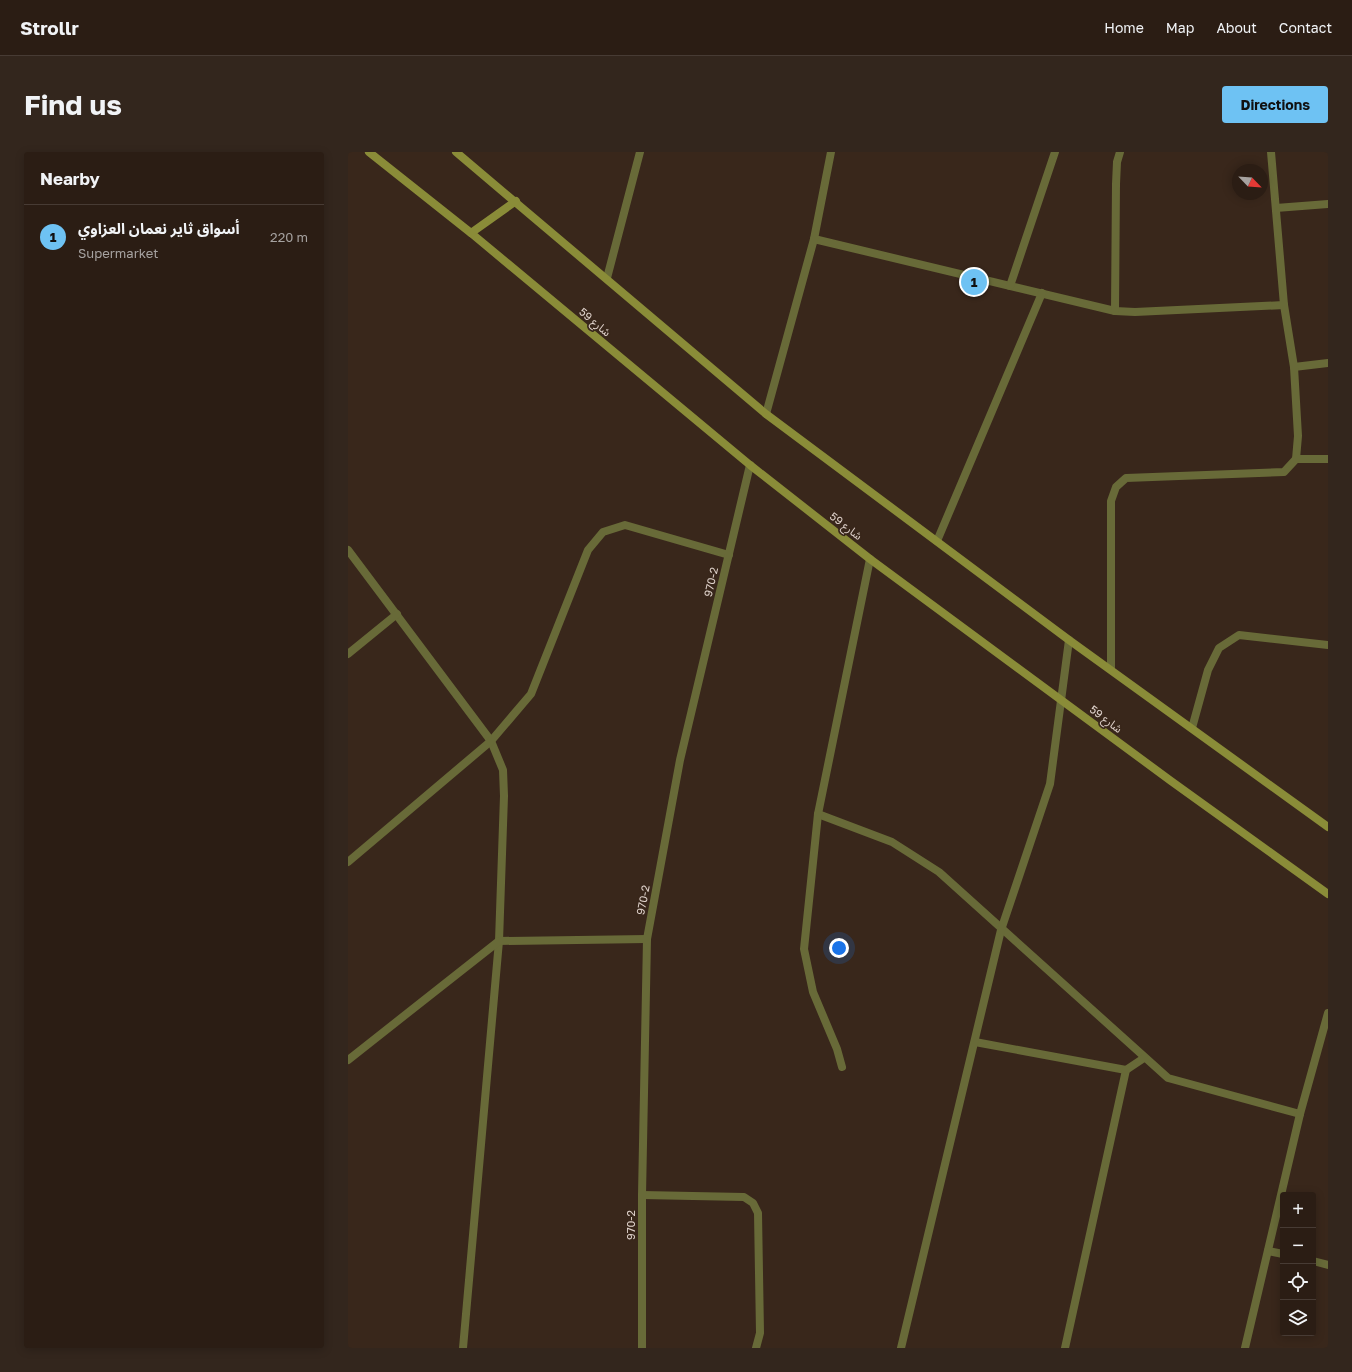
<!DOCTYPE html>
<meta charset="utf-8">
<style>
:root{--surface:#2b1d14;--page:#33261d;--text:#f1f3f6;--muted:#a6a2a0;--line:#473b34;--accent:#6ec2f3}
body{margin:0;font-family:"Golos Text","Noto Sans Arabic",sans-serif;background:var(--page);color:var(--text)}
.controls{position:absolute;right:12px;bottom:12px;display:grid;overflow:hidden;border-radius:4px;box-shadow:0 2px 10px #0003}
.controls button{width:36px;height:36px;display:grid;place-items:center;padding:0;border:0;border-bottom:1px solid var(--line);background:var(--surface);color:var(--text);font:20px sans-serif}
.compass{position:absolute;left:884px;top:12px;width:36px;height:36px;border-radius:50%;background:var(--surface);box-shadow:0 2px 10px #0003;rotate:115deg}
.you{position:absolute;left:491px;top:796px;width:14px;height:14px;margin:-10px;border:3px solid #fff;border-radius:50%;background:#1a73e8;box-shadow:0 0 0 6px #1a73e833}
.badge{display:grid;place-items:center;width:26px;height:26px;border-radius:50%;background:var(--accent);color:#111;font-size:13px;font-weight:700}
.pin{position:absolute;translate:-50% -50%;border:2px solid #fff;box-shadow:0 1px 4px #0006}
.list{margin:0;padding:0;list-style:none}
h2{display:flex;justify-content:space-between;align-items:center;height:52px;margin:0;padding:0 16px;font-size:17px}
h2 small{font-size:13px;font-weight:400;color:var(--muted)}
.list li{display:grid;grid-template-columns:26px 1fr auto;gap:12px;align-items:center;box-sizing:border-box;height:64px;padding:0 16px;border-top:1px solid var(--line)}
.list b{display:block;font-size:15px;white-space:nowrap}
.list p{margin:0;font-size:13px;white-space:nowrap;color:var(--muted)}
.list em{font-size:13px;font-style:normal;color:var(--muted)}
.icon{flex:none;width:22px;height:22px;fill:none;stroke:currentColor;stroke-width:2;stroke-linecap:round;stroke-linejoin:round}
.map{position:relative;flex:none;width:980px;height:1196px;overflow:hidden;border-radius:4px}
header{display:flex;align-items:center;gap:24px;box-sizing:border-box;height:56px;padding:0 20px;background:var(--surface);border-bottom:1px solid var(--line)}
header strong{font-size:19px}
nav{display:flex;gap:22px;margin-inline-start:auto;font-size:14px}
.intro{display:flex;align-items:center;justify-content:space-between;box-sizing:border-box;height:96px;padding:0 24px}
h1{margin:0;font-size:28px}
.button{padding:10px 18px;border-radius:4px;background:var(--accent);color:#111;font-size:14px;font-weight:700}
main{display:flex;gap:24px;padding:0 24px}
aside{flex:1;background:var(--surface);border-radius:4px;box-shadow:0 2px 10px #0003}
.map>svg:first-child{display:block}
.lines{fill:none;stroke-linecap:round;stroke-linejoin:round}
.lane{stroke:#686a38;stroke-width:8}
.street{stroke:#686a38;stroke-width:8}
.secondary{stroke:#8a8c38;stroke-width:8}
.labels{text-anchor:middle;stroke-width:3.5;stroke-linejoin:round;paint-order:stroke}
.street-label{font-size:11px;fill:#e0d3cc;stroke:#39271b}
</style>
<header>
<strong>Strollr</strong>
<nav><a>Home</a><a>Map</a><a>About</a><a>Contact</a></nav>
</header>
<div class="intro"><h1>Find us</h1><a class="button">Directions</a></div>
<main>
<aside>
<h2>Nearby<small></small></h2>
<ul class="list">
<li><span class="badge">1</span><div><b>أسواق ثاير نعمان العزاوي</b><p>Supermarket</p></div><em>220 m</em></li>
</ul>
</aside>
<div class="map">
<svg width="980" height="1196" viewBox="0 0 980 1196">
<rect width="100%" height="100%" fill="#39271b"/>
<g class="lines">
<path class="lane" d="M844,576L860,518L871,496L891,483L980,493"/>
<g class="street">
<path d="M928,56L980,52"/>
<path d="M466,87L767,159L787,160L936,153"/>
<path d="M259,126L292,0"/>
<path d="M662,134L707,0"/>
<path d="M767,159L768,32L769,10L772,0"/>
<path d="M946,215L980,211"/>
<path d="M418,262L466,87L483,0"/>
<path d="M948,307H980"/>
<path d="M589,389L694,141"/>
<path d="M0,398L143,589L155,618L156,644L151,789L115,1196"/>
<path d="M0,502L49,462"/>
<path d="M763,517V349L768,335L778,326L936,320L948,307L950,284L946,215L936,153L923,0"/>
<path d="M470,662L544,690L591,720L820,926L952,962"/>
<path d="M0,710L143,589L183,542L240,398L255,380L277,373L381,403"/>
<path d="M627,890L778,918"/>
<path d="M0,908L151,789L299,787"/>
<path d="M494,915L489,897L465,840L456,797L470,662L522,407"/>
<path d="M294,1043L396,1045L405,1051L410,1061L412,1181L408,1196"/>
<path d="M920,1099L935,1102"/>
<path d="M965,1109L980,1113"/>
<path d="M294,1196V1043L299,787L332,608L402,313"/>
<path d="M553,1196L653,778L702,632L721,488"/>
<path d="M717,1196L778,918L796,906"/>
<path d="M897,1196L952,962L980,861"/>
</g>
<g class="secondary">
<path d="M21,0L123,81L402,313L522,407L823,629L980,742"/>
<path d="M108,0L418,262L721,488L980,675"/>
<path d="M123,81L168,49"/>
</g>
</g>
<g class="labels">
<g class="street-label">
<text transform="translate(247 170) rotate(40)" y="4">شارع 59</text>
<text transform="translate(498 374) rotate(38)" y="4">شارع 59</text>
<text transform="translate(363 430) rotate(-77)" y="4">970-2</text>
<text transform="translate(758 567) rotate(37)" y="4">شارع 59</text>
<text transform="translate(295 748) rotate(-79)" y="4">970-2</text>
<text transform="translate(283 1073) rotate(-90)" y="4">970-2</text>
</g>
</g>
</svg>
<div class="controls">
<button>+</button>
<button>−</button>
<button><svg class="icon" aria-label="locate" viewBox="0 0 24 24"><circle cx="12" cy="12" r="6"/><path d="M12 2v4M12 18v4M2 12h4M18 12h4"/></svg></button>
<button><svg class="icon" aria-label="layers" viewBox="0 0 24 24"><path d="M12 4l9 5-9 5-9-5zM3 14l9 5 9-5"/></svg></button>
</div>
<svg class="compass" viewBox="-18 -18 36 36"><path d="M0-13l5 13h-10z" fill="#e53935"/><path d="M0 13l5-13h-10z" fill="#a6a2a0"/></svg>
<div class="you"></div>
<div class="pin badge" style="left:626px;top:130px">1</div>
</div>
</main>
